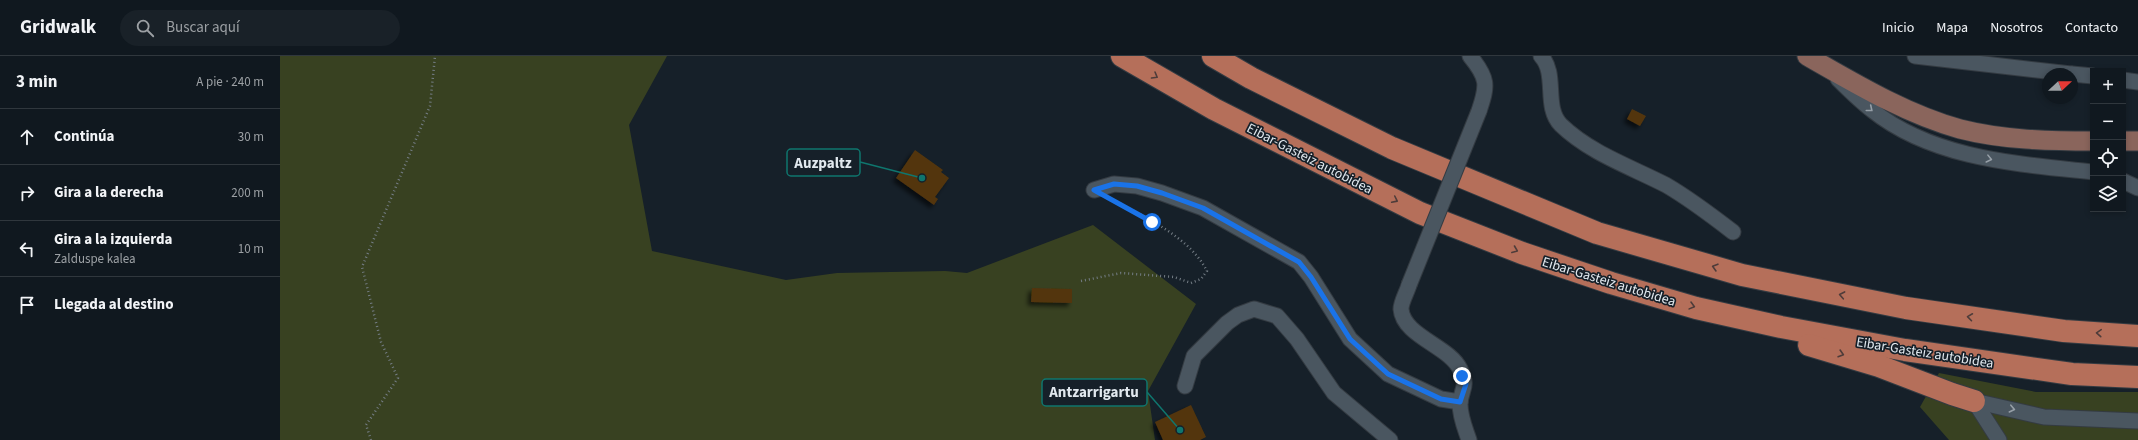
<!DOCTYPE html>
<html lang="es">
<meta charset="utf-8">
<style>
:root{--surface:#10181f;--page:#192128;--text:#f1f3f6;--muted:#9ca0a4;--line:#30373d}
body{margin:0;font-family:"Source Sans 3",sans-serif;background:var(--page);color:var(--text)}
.controls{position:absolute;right:12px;top:12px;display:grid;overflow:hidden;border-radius:0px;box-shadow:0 2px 6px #0003}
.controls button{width:36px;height:36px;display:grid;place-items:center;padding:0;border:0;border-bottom:1px solid var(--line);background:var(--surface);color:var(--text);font:20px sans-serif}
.compass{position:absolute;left:1762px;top:12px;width:36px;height:36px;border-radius:50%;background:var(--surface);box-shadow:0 2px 6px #0003;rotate:68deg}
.stop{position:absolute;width:12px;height:12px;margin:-9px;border:3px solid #1a73e8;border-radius:50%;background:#fff}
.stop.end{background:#1a73e8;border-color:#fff;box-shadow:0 1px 4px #0008}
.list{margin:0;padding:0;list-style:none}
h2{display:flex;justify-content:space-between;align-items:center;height:52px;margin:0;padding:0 16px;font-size:17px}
h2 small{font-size:13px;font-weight:400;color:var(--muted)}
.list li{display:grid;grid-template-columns:26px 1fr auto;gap:12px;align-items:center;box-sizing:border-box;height:56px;padding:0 16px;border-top:1px solid var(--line)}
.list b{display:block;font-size:15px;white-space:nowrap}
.list p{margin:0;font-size:13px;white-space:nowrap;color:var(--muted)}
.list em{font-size:13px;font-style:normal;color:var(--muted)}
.icon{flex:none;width:22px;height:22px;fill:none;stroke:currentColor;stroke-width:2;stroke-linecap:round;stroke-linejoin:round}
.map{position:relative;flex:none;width:1858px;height:384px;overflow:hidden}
header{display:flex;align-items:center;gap:24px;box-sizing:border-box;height:56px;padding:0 20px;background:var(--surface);border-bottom:1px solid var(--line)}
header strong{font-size:19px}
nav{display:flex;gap:22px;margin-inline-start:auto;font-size:14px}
.search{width:280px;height:36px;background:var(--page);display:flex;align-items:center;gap:10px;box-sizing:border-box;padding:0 14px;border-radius:22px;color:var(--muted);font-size:15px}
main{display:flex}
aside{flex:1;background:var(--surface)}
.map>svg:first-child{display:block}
.green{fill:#384121}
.building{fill:#52350d;filter:url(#shadow)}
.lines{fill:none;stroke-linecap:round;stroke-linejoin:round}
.minor-casing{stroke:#343b42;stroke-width:17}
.major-casing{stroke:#343b42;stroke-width:21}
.highway-casing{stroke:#343b42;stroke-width:24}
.path{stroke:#747d85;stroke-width:2.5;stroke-dasharray:1 3;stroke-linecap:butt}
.minor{stroke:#4a5660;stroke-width:15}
.major{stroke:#8a655c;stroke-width:19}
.highway{stroke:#b56f5a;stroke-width:22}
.minor-bridge-casing{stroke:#343b42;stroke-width:17;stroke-linecap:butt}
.minor-bridge{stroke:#4a5660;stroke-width:15}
.oneway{stroke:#4e3c3a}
.oneway2{stroke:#969fa7}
.route{stroke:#1a73e8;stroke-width:5}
.labels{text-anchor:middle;stroke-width:3.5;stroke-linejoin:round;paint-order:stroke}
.street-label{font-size:14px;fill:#e1e8ee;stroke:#162029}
.leader{fill:none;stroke:#0f766e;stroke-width:1.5}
.callout-dot{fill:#0f766e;stroke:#162029;stroke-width:1.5}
.callout{fill:#162029;stroke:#0f766e;stroke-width:1.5}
.callout-label{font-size:15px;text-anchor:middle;font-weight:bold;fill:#e1e8ee}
</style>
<header>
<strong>Gridwalk</strong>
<div class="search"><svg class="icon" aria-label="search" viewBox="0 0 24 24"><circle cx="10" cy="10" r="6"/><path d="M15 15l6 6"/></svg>Buscar aquí</div>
<nav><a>Inicio</a><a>Mapa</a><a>Nosotros</a><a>Contacto</a></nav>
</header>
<main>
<aside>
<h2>3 min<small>A pie · 240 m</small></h2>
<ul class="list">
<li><svg class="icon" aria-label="ahead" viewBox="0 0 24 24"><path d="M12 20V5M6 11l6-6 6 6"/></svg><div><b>Continúa</b></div><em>30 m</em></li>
<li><svg class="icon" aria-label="right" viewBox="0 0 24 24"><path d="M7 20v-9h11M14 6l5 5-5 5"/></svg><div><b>Gira a la derecha</b></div><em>200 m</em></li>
<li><svg class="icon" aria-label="left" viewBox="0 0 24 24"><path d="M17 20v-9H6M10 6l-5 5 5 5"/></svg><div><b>Gira a la izquierda</b><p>Zalduspe kalea</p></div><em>10 m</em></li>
<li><svg class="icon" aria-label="arrive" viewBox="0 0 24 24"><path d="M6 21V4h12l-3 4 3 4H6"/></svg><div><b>Llegada al destino</b></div></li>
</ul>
</aside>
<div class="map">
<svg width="1858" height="384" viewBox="0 0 1858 384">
<defs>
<filter id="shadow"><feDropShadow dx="-3.5" dy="3.5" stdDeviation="2" flood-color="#0009"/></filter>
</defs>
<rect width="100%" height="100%" fill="#162029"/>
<g class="green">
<path d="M0,0H387L349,69L372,195L506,224L557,217L665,215L687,217L813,169L916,248L868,335L875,384H0Z"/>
<path d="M1659,317L1756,336H1858V384H1669L1640,351Z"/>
</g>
<g class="building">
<path d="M1352,53L1366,60L1360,70L1347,63Z"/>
<path d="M635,94L663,114L661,116L669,122L655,141L658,143L654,149L616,122Z"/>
<path d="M752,232L792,233V247L751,246Z"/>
<path d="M911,349L926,381L920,384H883L875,366Z"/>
</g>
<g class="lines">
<g class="minor-casing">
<g id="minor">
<path d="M1190,0C1208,22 1208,29 1199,55"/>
<path d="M1261,0C1278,18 1263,51 1281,69C1310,97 1351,111 1386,129C1410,143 1431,159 1453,176"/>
<path d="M1635,0L1791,18"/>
<path d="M1792,18L1813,20"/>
<path d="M1558,23C1569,34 1580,45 1592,54C1653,103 1738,108 1813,116"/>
<path d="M1843,24L1858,26"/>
<path d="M1843,125L1858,132"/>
<path d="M814,134L834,128L857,130L882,137L923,152L1019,206L1031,221L1070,283L1108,318L1161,343L1180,346"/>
<path d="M1129,229C1127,236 1121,246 1121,253C1123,280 1169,290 1180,313C1189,332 1181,332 1180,348C1180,361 1185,372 1189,384"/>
<path d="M905,330L914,300L947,267L958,259L974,253L997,260L1017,283L1054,337L1110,384"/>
<path d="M1694,345L1764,361L1858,365"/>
<path d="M1694,345L1719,384"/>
</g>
</g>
<g class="major-casing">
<g id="major">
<path d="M1527,0C1576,28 1626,58 1680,73C1723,84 1769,85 1813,85"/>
<path d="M1843,85H1858"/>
</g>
</g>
<g class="highway-casing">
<g id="highway">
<path d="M842,0L934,53L1140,157L1242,197L1331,227L1416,252L1501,271L1625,294L1792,318L1858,321"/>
<path d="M933,0L971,22L1112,92L1317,177L1462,219L1626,252L1784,275L1858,280"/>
<path d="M1529,289L1599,310L1672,338L1694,345"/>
</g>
</g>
<g class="path">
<path d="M801,225L841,217L894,221L911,227L921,223L927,215C909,180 865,162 832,143"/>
<path d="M91,384L86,369L118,322L101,286L82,211L150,50L155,0"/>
</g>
<use href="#minor" class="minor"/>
<use href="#major" class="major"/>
<use href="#highway" class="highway"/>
<g class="minor-bridge-casing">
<path id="minor-bridge" d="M1129,229L1199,55"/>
</g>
<use href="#minor-bridge" class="minor-bridge"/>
</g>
<defs><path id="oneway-chevron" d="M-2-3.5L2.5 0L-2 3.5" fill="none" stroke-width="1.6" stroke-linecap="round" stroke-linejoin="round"/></defs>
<g class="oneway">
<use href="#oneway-chevron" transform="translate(875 20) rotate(30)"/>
<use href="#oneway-chevron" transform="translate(1115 144) rotate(26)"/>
<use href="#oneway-chevron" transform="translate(1235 194) rotate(22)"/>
<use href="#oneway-chevron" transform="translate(1435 211) rotate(-164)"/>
<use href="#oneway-chevron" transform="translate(1562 239) rotate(-169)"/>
<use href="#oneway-chevron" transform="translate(1412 250) rotate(15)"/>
<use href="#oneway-chevron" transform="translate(1690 261) rotate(-172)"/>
<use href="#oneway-chevron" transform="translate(1819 277) rotate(-176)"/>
<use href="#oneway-chevron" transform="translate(1561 298) rotate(17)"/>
</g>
<g class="oneway2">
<use href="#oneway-chevron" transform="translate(1590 53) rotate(39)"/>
<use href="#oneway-chevron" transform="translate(1709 103) rotate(14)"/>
<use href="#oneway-chevron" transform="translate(1732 353) rotate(13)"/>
</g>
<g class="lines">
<path class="route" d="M872,166L814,134L834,128L857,130L882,137L923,152L1019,206L1031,221L1070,283L1108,318L1161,343L1180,346L1186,328L1182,320"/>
</g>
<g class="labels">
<g class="street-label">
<text transform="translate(1030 102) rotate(27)" y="5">Eibar-Gasteiz autobidea</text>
<text transform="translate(1329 225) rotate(17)" y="5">Eibar-Gasteiz autobidea</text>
<text transform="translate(1645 296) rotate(9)" y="5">Eibar-Gasteiz autobidea</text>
</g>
</g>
<path class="leader" d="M642 122L580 106M900 374L867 336"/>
<g class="callout-dot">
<circle cx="642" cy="122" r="4"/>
<circle cx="900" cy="374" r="4"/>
</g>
<g class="callout">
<rect x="507" y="93" width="73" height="27" rx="4"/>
<rect x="762" y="323" width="105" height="27" rx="4"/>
</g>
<g class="callout-label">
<text x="543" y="112">Auzpaltz</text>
<text x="814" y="341">Antzarrigartu</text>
</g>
</svg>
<div class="controls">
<button>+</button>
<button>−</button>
<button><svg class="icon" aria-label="locate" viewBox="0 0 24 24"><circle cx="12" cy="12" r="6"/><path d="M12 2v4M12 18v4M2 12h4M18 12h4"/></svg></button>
<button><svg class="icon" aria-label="layers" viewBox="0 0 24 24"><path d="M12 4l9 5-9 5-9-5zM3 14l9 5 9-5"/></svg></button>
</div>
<svg class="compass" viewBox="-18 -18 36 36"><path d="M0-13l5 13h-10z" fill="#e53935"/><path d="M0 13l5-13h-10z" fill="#9ca0a4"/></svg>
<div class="stop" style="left:872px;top:166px"></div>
<div class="stop end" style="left:1182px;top:320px"></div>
</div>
</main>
